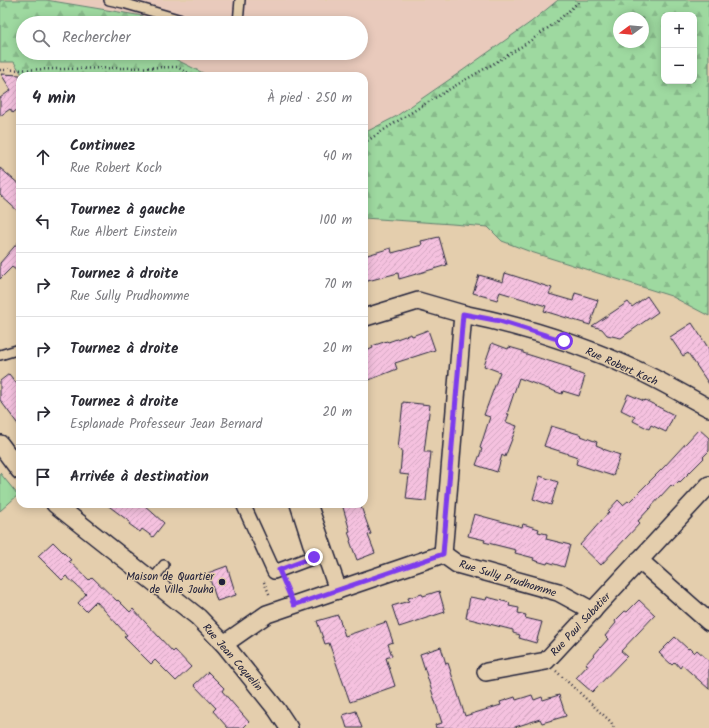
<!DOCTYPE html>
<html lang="fr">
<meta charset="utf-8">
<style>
:root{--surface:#fff;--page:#f2f2f3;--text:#2b2b33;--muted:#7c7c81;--line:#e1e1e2}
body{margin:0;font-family:Kalam,sans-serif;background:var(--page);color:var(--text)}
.controls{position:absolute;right:12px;top:12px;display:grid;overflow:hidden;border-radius:8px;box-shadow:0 2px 10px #0003}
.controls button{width:36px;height:36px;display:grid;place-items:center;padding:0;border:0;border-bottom:1px solid var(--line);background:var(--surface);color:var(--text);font:20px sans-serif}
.compass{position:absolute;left:613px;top:12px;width:36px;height:36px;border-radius:50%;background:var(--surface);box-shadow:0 2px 10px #0003;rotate:254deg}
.stop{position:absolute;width:12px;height:12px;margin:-9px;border:3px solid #7c3aed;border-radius:50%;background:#fff}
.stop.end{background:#7c3aed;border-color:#fff;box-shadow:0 1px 4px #0008}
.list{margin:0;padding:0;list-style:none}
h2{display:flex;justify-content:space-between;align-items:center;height:52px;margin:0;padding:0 16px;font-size:17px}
h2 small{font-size:13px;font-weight:400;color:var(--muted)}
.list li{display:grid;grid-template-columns:26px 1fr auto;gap:12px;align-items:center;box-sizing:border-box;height:64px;padding:0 16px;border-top:1px solid var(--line)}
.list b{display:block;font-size:15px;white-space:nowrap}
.list p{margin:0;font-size:13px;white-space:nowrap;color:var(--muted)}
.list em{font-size:13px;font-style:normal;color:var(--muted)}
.icon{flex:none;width:22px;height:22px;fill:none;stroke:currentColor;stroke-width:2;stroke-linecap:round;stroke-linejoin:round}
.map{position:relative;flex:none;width:709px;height:728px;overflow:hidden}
.search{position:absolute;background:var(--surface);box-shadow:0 2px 10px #0003;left:16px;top:16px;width:352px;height:44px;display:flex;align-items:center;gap:10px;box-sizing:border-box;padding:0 14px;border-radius:22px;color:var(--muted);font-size:15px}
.panel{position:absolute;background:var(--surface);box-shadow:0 2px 10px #0003;left:16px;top:72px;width:352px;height:436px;border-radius:12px}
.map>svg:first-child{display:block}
.built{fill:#e9cabc}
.grass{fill:#9ed9a0;stroke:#607e6e}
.forest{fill:url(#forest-firs);stroke:#607e6e;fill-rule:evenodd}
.building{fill:url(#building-hatch);stroke:#22223b}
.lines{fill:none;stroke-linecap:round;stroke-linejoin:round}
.service-casing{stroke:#22223b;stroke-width:12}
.pedestrian-casing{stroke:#22223b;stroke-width:16}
.minor-casing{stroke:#22223b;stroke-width:20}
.path{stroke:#22223b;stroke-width:2.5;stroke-dasharray:1 3;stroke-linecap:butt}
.service{stroke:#e4cead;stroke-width:9}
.pedestrian{stroke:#e4cead;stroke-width:13}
.minor{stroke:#e4cead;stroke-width:17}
.route{stroke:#7c3aed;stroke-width:5}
.poi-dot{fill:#22223b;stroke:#e4cead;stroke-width:1.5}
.labels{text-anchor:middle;stroke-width:3;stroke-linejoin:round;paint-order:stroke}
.street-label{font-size:11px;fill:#22223b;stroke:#e4cead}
.poi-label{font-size:11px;fill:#22223b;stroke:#e4cead;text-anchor:end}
</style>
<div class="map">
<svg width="709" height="728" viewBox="0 0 709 728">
<defs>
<pattern id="forest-firs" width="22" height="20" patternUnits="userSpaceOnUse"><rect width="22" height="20" fill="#9ed9a0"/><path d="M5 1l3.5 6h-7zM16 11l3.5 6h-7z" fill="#88ba8b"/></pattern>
<pattern id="building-hatch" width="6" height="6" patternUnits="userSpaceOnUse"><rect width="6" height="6" fill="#f5c1df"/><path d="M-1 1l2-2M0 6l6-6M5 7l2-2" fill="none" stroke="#d2a6c0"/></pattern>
</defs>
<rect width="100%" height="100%" fill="#e4cead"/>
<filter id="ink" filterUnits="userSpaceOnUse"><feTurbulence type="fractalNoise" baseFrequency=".025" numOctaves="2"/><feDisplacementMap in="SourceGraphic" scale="8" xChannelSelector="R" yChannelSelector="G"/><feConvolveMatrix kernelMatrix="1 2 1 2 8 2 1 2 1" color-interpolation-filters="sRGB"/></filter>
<g filter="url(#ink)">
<path class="built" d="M46,0H558L531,22L459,73L395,117L364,133V76H209L163,53H361V23H143V16Z"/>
<path class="grass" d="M0,473L18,495L0,511Z"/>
<g class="forest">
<path d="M0,0H46L143,16V23H23V53H163L209,76H23L14,62H0Z"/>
<path d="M558,0H709V316L671,296L531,252L502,241L488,227L452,224L364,218V133L395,117L459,73L531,22ZM664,15H694V81H664ZM619,18H643V42H619Z"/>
</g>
<g class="building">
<path d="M1,74L20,75V107L13,113L10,109L0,116V98L11,90Z"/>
<path d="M0,168L20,185V213L0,195Z"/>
<path d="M439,237L447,265L399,279L398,273L364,282V256L391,248L392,253L422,245L421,241Z"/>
<path d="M20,240V273L12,267L0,279V263Z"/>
<path d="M505,273L552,288L549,294L573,301L575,293L598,300L590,325L544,311L546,306L500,292L497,300L473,293L479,275L503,282Z"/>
<path d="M647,296L658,312L621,338L607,335L602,329L592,326L628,302L632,307Z"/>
<path d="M692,323L709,349V384L688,353L683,356L670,337Z"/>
<path d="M428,330L435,350L395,363L397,369L364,382V352L373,348L372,346L387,341L388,342L411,334L412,336Z"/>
<path d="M492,343L508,349L509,347L523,351V353L571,368L570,370L585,376L579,396L563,391L562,394L519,378L507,414H509L506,422L517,426L505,457L502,455L497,472L476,465L482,449L480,448L490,417L484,415L500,372L484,366Z"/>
<path d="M9,374L20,388V427L0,400V381Z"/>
<path d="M628,394L644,401L645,400L674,415L666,432L651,425L649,429L633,421L635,417L621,410Z"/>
<path d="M403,402L430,405L424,452H431L426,501L406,499L409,475L400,474L402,450L398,449Z"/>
<path d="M551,426L582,435L581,436L597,442L596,445L603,448V449L620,455L613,476L576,464L578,457L544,446Z"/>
<path d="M699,429L709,438V451L703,457L704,458L680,482L679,481L673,487L671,485L638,521L640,523L601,565L580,545L609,512L608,511L618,500L623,505L628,501L629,502L664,467Z"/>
<path d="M540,476L558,482L551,505L533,499Z"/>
<path d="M106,504H143L164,523L153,537L142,529L140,532L129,524L130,522Z"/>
<path d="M342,504H360L371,534L368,535L375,553L357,560L350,541L351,540L348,532L350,531Z"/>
<path d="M474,514L522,527L523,524L539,529L538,532L547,534L546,539L570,545L564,567L548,562L547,564L533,560L534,558L515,553L516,550L484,542L485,540L468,536Z"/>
<path d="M53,542L71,560L69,561L89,580L92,577L117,601L118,600L130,612L133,609L173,652L175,650L191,667L176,681L155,660L151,664L124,637L127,635L96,601L86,611L78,603L86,594L66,576L62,580L38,556Z"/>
<path d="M227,566L236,595L217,601L208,573Z"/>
<path d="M439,591L445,612L399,627L392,606L409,601L408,598L422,594L423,596Z"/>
<path d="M470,597L486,600L487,597L510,603L509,606L519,608L518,613L526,615L525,618L542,622L536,643L519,638L520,635L513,633V630L466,618Z"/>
<path d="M639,600L655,615L621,651L627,656L592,692L576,678L588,665L586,664L608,639L605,636L616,623L615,621L625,611L627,612Z"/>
<path d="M338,615L345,636L386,622L393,642L388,644L392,656L386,658L395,686L350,702L329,643L325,644L317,621Z"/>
<path d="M675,637L688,649L689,648L694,653L697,650L709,661V689L682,665L680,668L675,662L672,665L659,653Z"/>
<path d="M441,647L446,664L448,663L465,716L501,705L500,702L515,697L516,700L532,695L534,700L542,697L543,700L559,695L566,716L542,723L540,719L512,728H436L435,725L442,723L420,654Z"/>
<path d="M208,672L224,688L222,691L249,722L243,728H228L213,711L216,708L194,685Z"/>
<path d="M356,711L362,728H347L343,715Z"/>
</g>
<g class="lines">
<g class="service-casing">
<g id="service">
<path d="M109,0L123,3L192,23"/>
<path d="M238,23L240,0"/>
<path d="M0,355L20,349"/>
<path d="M152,581L164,565"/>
</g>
</g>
<g class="pedestrian-casing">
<path id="pedestrian" d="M243,504L274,572L314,557L297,504"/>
</g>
<g class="minor-casing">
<g id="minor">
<path d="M463,314C523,326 583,345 639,371C663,382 686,396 709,408"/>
<path d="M366,317L418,301L463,314L443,554"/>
<path d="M0,444L20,471"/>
<path d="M55,504L198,617L224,644L277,710L289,728"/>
<path d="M308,504L338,590"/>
<path d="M639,560L709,622"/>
<path d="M224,644L267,614L443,554L457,564L558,592L593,611"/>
<path d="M486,672L546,661L709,485"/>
</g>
</g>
<g class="path">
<path d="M0,70L177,67L194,76"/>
<path d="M364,143C397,121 431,100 465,80C505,57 547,34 580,0"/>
<path d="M264,582L270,596"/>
<path d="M556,671L611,722L614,728"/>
</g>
<use href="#service" class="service"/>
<use href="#pedestrian" class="pedestrian"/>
<use href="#minor" class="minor"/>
</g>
</g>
<g class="lines" filter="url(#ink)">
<path class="route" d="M314,557L279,570L294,605L443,554L463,314L500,321L564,341"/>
</g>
<circle class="poi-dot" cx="222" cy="582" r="4"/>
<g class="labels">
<g class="street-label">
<text transform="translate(622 366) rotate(24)" y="4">Rue Robert Koch</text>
<text transform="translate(508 578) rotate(17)" y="4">Rue Sully Prudhomme</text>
<text transform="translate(580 624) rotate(-47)" y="4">Rue Paul Sabatier</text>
<text transform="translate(233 657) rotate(49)" y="4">Rue Jean Coquelin</text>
</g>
<g class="poi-label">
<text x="214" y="580">Maison de Quartier<tspan x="214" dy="13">de Ville Jouha</tspan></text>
</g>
</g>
</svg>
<div class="controls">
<button>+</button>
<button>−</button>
</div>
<svg class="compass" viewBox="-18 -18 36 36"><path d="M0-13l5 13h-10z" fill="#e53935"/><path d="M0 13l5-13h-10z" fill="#7c7c81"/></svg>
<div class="stop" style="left:564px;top:341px"></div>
<div class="stop end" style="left:314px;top:557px"></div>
<div class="search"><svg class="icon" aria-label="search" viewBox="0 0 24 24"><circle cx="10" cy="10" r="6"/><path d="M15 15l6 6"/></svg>Rechercher</div>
<section class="panel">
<h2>4 min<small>À pied · 250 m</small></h2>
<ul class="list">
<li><svg class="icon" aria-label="ahead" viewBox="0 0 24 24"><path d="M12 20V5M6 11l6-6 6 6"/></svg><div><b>Continuez</b><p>Rue Robert Koch</p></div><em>40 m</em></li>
<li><svg class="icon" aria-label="left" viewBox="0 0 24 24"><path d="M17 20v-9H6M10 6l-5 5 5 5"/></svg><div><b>Tournez à gauche</b><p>Rue Albert Einstein</p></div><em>100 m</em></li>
<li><svg class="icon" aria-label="right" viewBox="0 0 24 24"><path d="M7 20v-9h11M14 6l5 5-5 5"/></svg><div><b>Tournez à droite</b><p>Rue Sully Prudhomme</p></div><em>70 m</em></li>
<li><svg class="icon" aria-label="right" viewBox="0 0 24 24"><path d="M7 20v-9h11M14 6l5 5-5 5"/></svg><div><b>Tournez à droite</b></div><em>20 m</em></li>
<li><svg class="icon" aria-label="right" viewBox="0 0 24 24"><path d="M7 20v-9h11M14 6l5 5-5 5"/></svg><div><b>Tournez à droite</b><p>Esplanade Professeur Jean Bernard</p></div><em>20 m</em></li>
<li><svg class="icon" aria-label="arrive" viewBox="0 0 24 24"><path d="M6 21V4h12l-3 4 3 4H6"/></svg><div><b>Arrivée à destination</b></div></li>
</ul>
</section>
</div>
